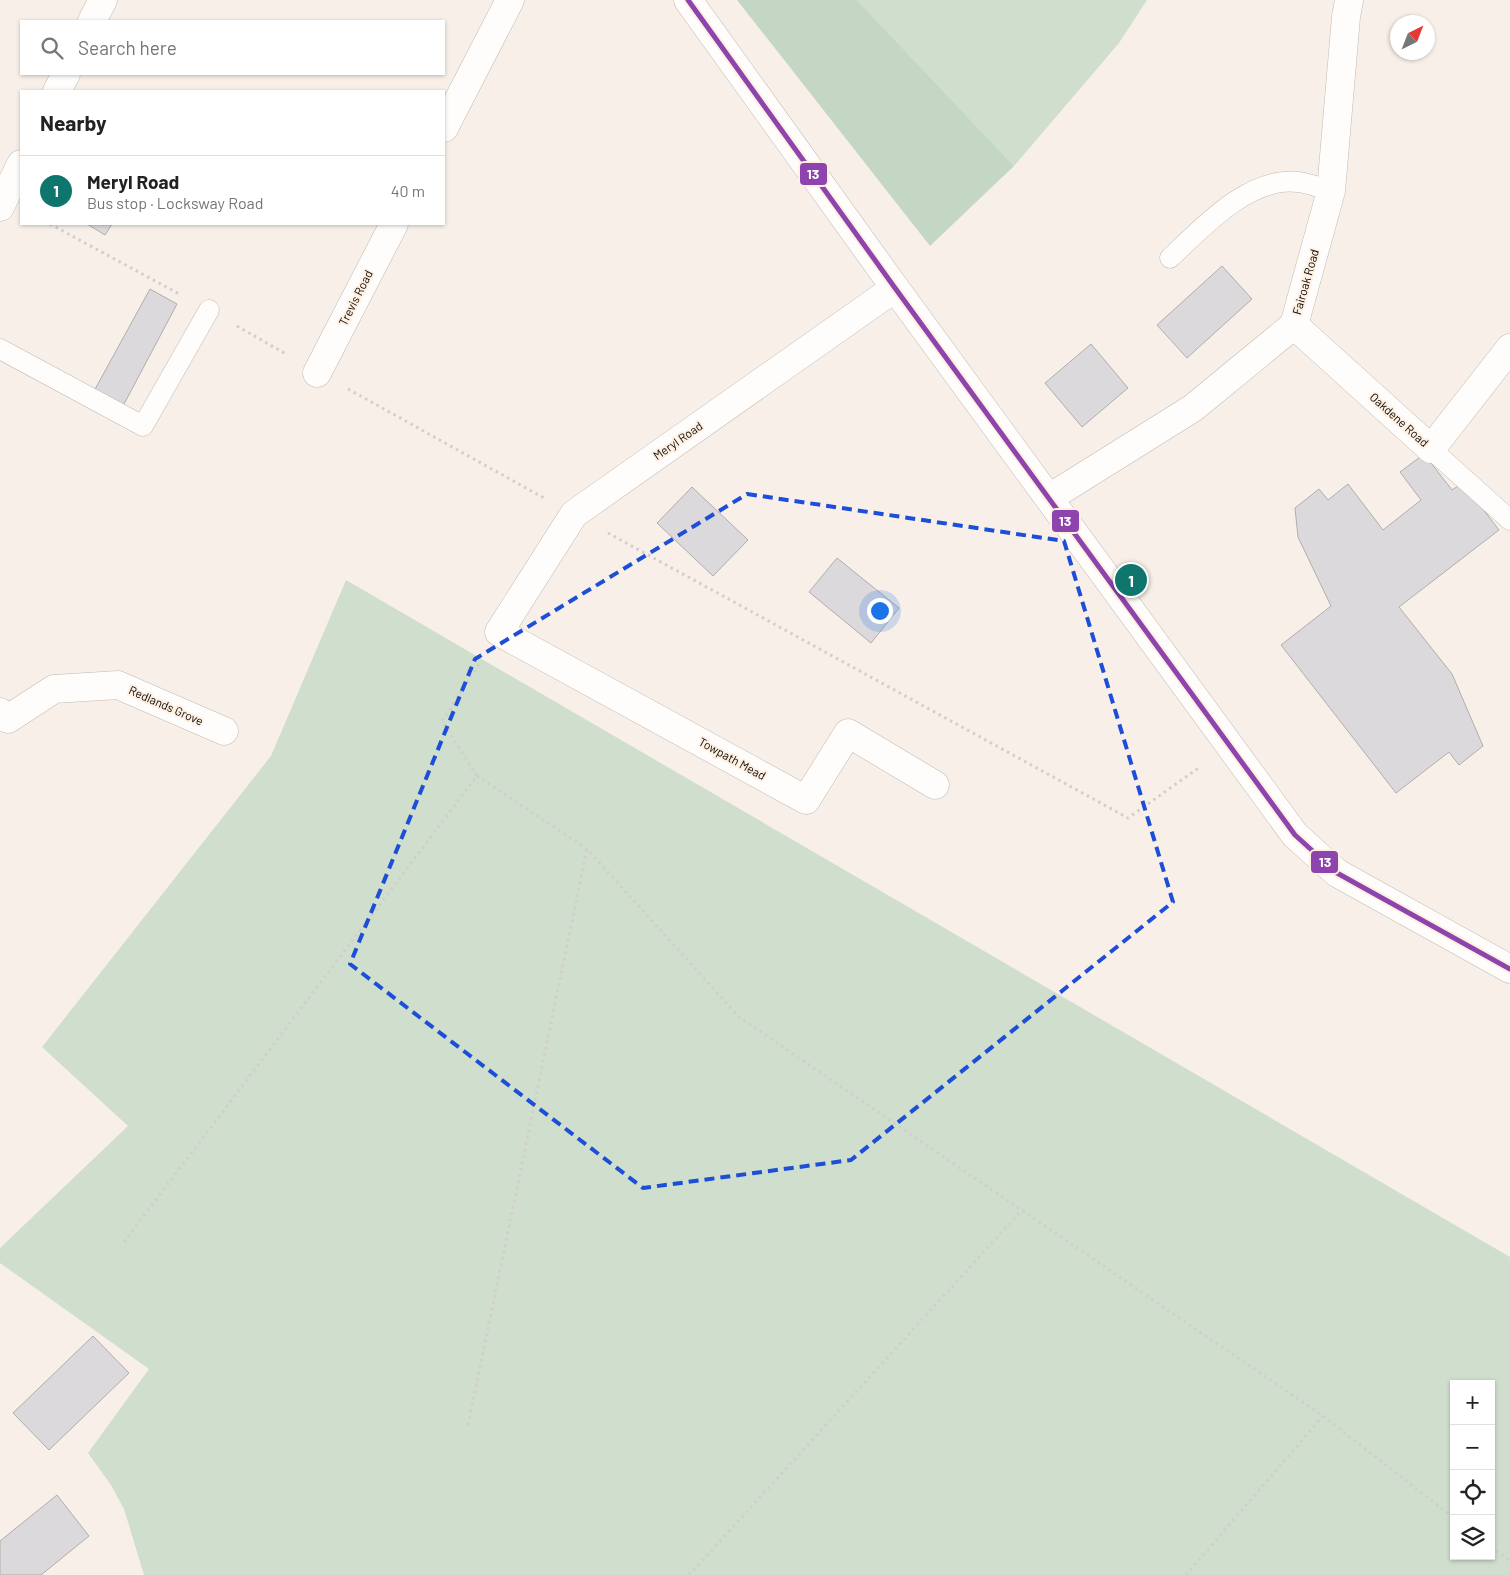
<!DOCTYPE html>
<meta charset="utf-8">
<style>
:root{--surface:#fff;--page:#f2f2f2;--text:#222;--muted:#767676;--line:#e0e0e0;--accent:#0f766e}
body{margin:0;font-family:Barlow,sans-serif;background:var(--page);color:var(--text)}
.controls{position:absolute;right:15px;bottom:15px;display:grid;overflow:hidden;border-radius:0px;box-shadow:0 1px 4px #0004}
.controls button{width:45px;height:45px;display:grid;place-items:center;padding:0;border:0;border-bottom:1px solid var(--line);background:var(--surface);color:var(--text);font:25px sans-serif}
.compass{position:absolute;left:1390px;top:15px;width:45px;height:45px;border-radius:50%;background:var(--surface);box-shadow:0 1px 4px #0004;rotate:42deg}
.you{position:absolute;left:879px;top:610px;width:18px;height:18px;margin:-12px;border:4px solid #fff;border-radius:50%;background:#1a73e8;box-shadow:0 0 0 8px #1a73e833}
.badge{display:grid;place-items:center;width:32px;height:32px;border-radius:50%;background:var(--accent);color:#fff;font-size:16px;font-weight:700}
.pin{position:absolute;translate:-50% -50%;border:2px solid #fff;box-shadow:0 1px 5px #0006}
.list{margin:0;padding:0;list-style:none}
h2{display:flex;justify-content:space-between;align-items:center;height:65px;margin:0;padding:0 20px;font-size:21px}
h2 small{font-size:16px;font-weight:400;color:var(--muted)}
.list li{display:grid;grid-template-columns:32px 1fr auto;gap:15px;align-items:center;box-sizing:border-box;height:70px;padding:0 20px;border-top:1px solid var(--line)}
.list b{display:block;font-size:19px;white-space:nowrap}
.list p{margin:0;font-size:16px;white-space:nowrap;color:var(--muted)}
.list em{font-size:16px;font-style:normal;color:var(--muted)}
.icon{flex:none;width:28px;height:28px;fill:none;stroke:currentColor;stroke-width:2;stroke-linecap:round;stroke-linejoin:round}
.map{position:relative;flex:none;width:1510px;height:1575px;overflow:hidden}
.search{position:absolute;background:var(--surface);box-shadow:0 1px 4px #0004;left:20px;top:20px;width:425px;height:55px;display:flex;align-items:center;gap:12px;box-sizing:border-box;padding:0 18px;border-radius:0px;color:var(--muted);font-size:19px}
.panel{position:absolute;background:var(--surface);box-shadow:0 1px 4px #0004;left:20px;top:90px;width:425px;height:135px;border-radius:0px}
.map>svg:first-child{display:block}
.green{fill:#cfdecd;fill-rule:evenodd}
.forest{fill:#c4d7c4}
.building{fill:#dcd9dd;stroke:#b0adad}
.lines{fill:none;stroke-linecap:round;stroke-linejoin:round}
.service-casing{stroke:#c0bab3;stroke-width:21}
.minor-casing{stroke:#c0bab3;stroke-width:29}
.path{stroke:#d1cfcd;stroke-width:3;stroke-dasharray:2.5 4;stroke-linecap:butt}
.service{stroke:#fefdfc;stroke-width:20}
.minor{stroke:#fefdfc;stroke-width:28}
.bus-1-casing{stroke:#fef0e2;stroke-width:9}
.bus-1{stroke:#8e44ad;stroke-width:5}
.marked{fill:none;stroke:#1d4ed8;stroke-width:4;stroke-dasharray:10 6;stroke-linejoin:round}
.labels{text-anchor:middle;stroke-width:4;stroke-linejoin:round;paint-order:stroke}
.street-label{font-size:12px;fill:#0f0b07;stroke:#fef0e2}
.line-badge{stroke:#fef0e2;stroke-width:2}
.badge-label{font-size:14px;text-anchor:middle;font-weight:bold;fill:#fff}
</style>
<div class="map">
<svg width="1510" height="1575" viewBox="0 0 1510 1575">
<rect width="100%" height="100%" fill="#f8f0e8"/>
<g class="green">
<path d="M857,0H1147L1119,43L1014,166Z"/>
<path d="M346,580L1510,1257V1575H144L124,1509L111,1485L88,1453L149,1369L0,1263V1248L128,1126L42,1047L271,756ZM1454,1384H1491V1556H1454Z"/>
</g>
<path class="forest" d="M737,0H857L1014,166L930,246Z"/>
<g class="building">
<path d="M87,224H112L105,235Z"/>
<path d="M1222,266L1252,299L1187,358L1157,325Z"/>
<path d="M150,289L177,304L123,406L94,391Z"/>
<path d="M1091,344L1128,388L1082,427L1045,383Z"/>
<path d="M1424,454L1452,490L1463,483L1499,530L1399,607L1452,674L1483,746L1459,765L1449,752L1396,793L1281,645L1331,606L1298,537L1295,508L1319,489L1328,500L1348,484L1383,530L1421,500L1400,472Z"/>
<path d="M692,487L748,540L713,576L657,523Z"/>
<path d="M837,558L899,608L871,643L809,592Z"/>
<path d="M93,1336L129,1373L49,1450L13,1413Z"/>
<path d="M57,1495L89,1536L41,1575H0V1541Z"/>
</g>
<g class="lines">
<g class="service-casing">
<g id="service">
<path d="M1170,258C1202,228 1249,176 1298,182C1309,183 1320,188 1331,191"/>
<path d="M0,349L143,426L209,310"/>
<path d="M1431,449L1510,520"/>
</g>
</g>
<g class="minor-casing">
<g id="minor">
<path d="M688,0L895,288L1295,835L1337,873L1510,969"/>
<path d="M92,21L103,0"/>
<path d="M57,91L66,74"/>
<path d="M444,128L510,0"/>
<path d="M0,207L21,164"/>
<path d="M895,288L574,514L499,632L806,800L848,733L935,785"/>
<path d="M1294,325L1431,449L1510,348"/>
<path d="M317,373L394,224"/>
<path d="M1049,498L1193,408L1294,325L1331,191L1346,17L1349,0"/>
<path d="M0,712L8,719L54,689L118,685L224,731"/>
</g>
</g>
<g class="path">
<path d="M50,224L181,295"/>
<path d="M237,326L286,354"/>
<path d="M348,389L544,498"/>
<path d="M608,533L1128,818L1200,767"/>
<path d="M477,776L587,849L739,1017L1323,1416L1454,1518"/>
<path d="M124,1242L477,776L442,721L480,663"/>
<path d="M468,1425L587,849"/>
<path d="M1491,1547L1510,1561"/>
<path d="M689,1575L1023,1209"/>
<path d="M1186,1575L1323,1416"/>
</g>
<use href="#service" class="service"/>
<use href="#minor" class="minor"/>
<g class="bus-1-casing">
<path id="bus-1" d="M688,0L895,288L1295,835L1337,873L1510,969"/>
</g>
<use href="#bus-1" class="bus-1"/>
</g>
<path class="marked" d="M747,494L1064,541L1173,902L851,1160L643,1188L350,964L475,659Z"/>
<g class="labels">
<g class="street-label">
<text transform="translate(1306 282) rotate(-74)" y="4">Fairoak Road</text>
<text transform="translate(356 298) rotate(-63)" y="4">Trevis Road</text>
<text transform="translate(1399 420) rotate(42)" y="4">Oakdene Road</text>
<text transform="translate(678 441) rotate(-35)" y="4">Meryl Road</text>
<text transform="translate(166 706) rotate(24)" y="4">Redlands Grove</text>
<text transform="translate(732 759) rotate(29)" y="4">Towpath Mead</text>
</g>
</g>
<g class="line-badge">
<rect x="799" y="162" width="29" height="24" rx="5" fill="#8e44ad"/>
<rect x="1051" y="509" width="29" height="24" rx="5" fill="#8e44ad"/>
<rect x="1310" y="850" width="29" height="24" rx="5" fill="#8e44ad"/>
</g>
<g class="badge-label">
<text x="813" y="179">13</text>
<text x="1065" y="526">13</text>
<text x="1325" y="867">13</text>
</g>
</svg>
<div class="controls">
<button>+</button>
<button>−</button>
<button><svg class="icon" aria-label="locate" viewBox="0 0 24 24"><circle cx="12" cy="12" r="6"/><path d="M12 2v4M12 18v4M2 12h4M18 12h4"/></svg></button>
<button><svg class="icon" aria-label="layers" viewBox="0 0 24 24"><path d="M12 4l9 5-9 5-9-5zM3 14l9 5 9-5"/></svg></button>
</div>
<svg class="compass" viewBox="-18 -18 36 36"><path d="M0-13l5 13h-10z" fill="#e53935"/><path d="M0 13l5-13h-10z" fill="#767676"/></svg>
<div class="you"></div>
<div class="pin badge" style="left:1131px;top:580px">1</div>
<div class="search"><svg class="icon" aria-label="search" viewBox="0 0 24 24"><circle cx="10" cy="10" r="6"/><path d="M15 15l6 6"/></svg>Search here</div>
<section class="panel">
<h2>Nearby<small></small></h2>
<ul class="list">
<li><span class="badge">1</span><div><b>Meryl Road</b><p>Bus stop · Locksway Road</p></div><em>40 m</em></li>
</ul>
</section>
</div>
